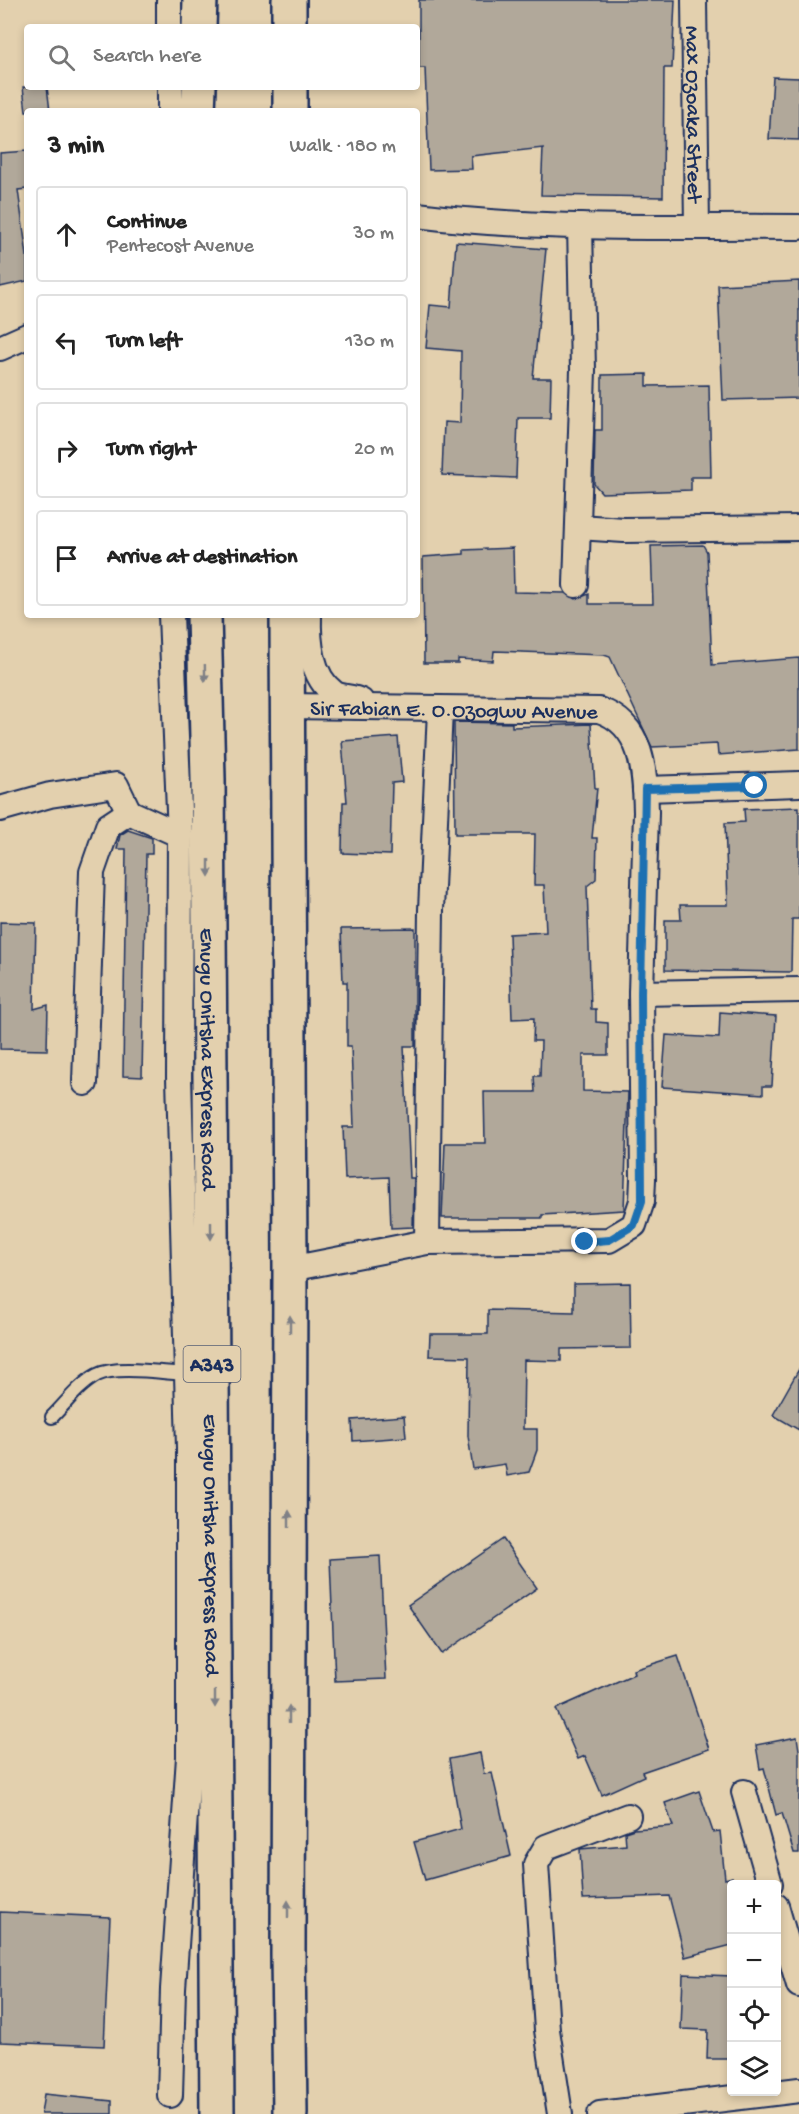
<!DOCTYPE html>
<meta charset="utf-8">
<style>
:root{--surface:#fff;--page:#f6f6f6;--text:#222;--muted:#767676;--line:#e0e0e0}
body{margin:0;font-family:"Gochi Hand",sans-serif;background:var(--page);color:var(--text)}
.controls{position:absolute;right:18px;bottom:18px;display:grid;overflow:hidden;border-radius:6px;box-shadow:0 3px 9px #0003}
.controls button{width:54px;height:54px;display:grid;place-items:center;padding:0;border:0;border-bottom:2px solid var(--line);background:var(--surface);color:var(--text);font:30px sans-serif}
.stop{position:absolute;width:18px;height:18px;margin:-14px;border:4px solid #1f6fb2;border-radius:50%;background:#fff}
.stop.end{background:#1f6fb2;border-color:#fff;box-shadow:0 2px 6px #0008}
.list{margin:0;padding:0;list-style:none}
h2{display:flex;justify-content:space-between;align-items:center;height:78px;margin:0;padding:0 24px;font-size:26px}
h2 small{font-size:20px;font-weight:400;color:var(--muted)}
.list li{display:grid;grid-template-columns:39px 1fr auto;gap:18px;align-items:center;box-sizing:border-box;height:96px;margin:0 12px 12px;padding:0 12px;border:2px solid var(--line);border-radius:6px}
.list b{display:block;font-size:22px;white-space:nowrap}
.list p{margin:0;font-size:20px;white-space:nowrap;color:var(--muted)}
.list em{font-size:20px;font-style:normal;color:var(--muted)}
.icon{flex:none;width:33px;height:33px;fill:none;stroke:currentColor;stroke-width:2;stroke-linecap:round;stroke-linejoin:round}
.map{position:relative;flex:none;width:799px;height:2114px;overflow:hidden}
.search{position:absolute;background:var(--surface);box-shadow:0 3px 9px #0003;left:24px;top:24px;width:396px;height:66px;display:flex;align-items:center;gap:15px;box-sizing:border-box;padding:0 21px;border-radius:6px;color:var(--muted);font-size:22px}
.panel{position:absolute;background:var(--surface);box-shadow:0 3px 9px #0003;left:24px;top:108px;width:396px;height:510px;border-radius:6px}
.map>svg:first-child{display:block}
.building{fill:#b1a89a;stroke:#1b2f5e;stroke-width:1.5}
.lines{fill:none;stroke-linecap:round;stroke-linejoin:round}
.service-casing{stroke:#1b2f5e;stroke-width:16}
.minor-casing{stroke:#1b2f5e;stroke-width:28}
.trunk-casing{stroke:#1b2f5e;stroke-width:38}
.service{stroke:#e3d0ae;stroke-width:12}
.minor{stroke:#e3d0ae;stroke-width:24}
.trunk{stroke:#e3d0ae;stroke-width:33}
.oneway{fill:#7f8086}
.route{stroke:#1f6fb2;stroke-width:8}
.labels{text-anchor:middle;stroke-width:6;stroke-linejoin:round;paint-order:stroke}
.shield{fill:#e3d0ae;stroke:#575f76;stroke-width:1.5}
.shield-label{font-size:21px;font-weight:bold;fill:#1b2f5e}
.street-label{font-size:22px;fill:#1b2f5e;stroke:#e3d0ae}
</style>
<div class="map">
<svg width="799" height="2114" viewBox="0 0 799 2114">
<rect width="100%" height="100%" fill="#e3d0ae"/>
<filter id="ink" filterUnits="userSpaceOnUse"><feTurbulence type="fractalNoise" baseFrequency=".0167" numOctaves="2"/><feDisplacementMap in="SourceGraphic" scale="12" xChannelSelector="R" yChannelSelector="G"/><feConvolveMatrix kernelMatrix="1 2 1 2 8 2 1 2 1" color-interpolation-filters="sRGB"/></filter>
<g filter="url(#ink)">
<g class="building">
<path d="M419,0H675L672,68H664L663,197L541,195L543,148L471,156L472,169L429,170L425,68H419Z"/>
<path d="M773,77L799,78V140L769,139Z"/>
<path d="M23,87H47L50,111H26Z"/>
<path d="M27,151V189L18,190L27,256V281L0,287V153Z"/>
<path d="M456,242L546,249L533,378H551L550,418H518L516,478L442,475L444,422L460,423L461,351L426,348L430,305L451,307Z"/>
<path d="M799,281V398L723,400L718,285Z"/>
<path d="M647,374V386L709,385L711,477H691V490L602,493L594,484L595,430H602V375Z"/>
<path d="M703,545L707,552L712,665L799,658V749L718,755L717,744L652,747L610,657L604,655L494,651L493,661L458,659V663H424L423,557L464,554V550L513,548L514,592L565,593L576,599L589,594V604H653L651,546Z"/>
<path d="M454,722L512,723V727L591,724L595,788H597L592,838H597L596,879L587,886L591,1009H596V1022L608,1023V1055H583V1091L628,1092L624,1210L542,1215V1218H442L445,1143H485L484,1092H535L534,1076H540L541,1041H533L534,1018L512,1019L509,934L546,932L544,885H534L535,834H455Z"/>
<path d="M398,737L402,782L392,783L390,855L342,853L343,802H347L342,741Z"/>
<path d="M799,807V919H792L791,972L665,970V920H681L680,905H728L725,823L745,822L744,809Z"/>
<path d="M128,830L152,838V854H146L142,1077L123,1076L126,849H117L120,835Z"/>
<path d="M0,922L36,923L34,1009L48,1005L47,1050L0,1049Z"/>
<path d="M415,928V1046H404L410,1178H414L413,1227L391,1228L389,1177L345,1179L343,1127H354L351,1046H347V982H343L341,929Z"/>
<path d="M720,1012L776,1016L772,1086H763V1094L662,1087L666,1035L719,1038Z"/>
<path d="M630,1283L631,1348L561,1349V1361L524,1360L523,1429H537V1450L529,1472L507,1476L505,1464L473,1469L468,1436L469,1357L429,1356L430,1334H488V1310L574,1312V1284Z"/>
<path d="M799,1369V1430L773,1415Z"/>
<path d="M404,1416L406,1437L353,1441L352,1420Z"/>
<path d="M503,1539L537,1588L442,1654L408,1605Z"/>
<path d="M380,1556L386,1679L335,1681L330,1559Z"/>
<path d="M678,1656L709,1749L642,1772L644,1776L602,1795L585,1756L578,1759L556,1709L634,1674L633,1670Z"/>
<path d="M797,1737L799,1750V1853H794L782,1813L776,1815L764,1768L760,1769L756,1745Z"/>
<path d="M480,1753L484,1774L492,1773L511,1856L425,1880L414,1842L461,1829L449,1759Z"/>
<path d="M699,1791L713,1832L720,1831L725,1879L732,1877V1945L685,1957L669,1896L583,1899L580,1849L626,1845L625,1832L634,1829L673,1826L665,1803Z"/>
<path d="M0,1912L110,1917L104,2046L0,2042Z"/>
<path d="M683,1974L732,1976V2059H707L708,2030L681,2029Z"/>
<path d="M44,2094L112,2101V2114H41Z"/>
</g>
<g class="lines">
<g class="service-casing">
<path id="service" d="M52,1417C66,1403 79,1385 97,1375C116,1365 164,1373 187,1374"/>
</g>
<g class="minor-casing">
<g id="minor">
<path d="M169,0V27"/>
<path id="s1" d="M694,0L697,227"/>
<path d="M170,87V111"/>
<path d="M417,215C543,231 672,226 799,227"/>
<path d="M0,348L27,336"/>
<path d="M578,527L624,530L799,528"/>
<path d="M576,585L583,370L580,226"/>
<path d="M309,615C308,640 311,677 334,693C341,698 352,696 361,701"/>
<path id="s2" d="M286,706L599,710C643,724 645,771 646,812L641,993L643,1179L642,1201L634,1225L609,1240L427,1242L290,1269"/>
<path d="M645,789L799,784"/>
<path d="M0,809L50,795L116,785L129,812"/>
<path d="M641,993L799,990"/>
<path d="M85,1083L92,872L108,826L129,812L180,835"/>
<path d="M427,1242L431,910L440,710"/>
<path d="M744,1792L770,1884"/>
<path d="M776,1906L799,1985"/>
<path d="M170,2095L173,1989L189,1757V1448L179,1077L180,835L171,615"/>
<path d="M560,2114L547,2030L536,1864L546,1847L628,1816"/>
<path d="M600,2114L799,2090"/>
</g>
</g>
<g class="trunk-casing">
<g id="trunk">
<path d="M289,0V27"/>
<path d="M199,27L200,0"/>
<path d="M290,87V111"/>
<path d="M198,111L199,87"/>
<path id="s3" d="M204,615L208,779L217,2114"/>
<path d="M287,615L290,1269L288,1954L290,2114"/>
</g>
</g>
<use href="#service" class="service"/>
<use href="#minor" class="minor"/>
<use href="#trunk" class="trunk"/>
</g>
<defs><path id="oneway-solid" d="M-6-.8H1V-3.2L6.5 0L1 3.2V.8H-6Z" transform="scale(1.5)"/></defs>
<g class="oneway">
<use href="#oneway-solid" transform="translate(205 673) rotate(89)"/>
<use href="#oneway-solid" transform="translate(209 868) rotate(90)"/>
<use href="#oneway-solid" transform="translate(211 1231) rotate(90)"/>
<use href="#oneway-solid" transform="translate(290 1324) rotate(-90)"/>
<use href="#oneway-solid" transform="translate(289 1519) rotate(-90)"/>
<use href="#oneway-solid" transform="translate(215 1699) rotate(90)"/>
<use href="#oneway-solid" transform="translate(289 1714) rotate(-90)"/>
<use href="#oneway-solid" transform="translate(288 1909) rotate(-90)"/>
</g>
</g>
<g class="lines" filter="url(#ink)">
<path class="route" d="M585,1242L609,1240L634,1225L642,1201L641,993L645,789L755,786"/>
</g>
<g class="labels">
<rect class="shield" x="183.5" y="1346" width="57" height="36" rx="4.5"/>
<g class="shield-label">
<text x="212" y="1371">A343</text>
</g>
<g class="street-label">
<text dy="8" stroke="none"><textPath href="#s1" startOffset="114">Max Ozoaka Street</textPath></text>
<text dy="8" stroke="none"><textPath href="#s2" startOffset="168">Sir Fabian E. O.Ozogwu Avenue</textPath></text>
<text dy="8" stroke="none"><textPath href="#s3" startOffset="444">Enugu Onitsha Express Road</textPath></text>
<text dy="8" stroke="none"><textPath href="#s3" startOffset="930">Enugu Onitsha Express Road</textPath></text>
</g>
</g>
</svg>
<div class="controls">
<button>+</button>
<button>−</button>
<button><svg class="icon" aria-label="locate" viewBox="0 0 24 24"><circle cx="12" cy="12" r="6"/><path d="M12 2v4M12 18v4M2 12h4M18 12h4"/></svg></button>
<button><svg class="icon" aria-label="layers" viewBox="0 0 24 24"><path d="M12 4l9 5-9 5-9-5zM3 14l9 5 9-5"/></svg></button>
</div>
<div class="stop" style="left:755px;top:786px"></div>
<div class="stop end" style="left:585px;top:1242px"></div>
<div class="search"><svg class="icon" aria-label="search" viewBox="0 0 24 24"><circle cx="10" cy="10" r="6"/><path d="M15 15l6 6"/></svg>Search here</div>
<section class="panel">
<h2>3 min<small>Walk · 180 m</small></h2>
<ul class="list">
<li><svg class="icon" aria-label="ahead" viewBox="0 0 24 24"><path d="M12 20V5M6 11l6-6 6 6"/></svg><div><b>Continue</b><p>Pentecost Avenue</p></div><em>30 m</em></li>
<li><svg class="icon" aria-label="left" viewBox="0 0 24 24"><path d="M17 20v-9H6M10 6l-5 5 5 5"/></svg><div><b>Turn left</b></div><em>130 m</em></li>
<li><svg class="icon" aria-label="right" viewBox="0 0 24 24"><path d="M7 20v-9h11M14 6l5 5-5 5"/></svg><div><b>Turn right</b></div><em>20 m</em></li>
<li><svg class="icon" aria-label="arrive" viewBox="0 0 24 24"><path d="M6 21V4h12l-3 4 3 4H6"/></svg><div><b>Arrive at destination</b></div></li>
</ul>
</section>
</div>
